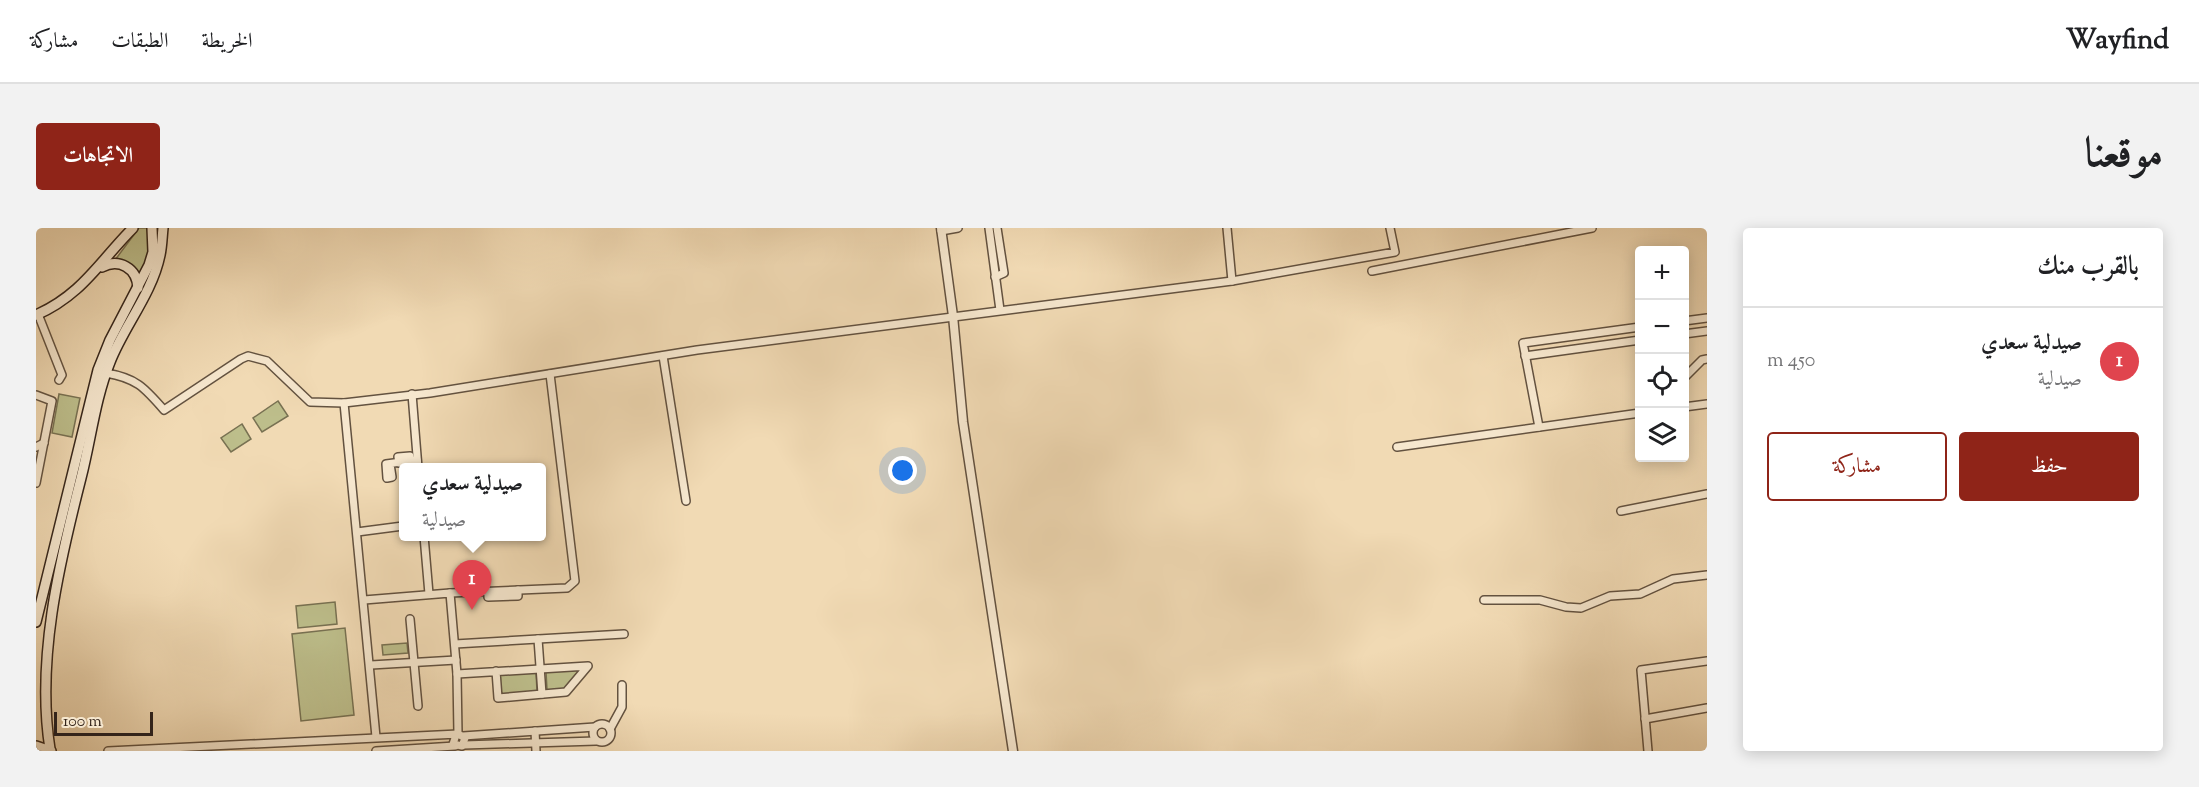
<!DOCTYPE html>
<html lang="ar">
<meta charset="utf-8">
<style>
:root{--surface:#fff;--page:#f2f2f2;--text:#202124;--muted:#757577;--line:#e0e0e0;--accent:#8f2418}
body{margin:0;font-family:"Sorts Mill Goudy",Amiri,serif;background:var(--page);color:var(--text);direction:rtl}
.controls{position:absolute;right:18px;top:18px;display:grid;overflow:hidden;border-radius:6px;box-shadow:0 3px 15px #0003}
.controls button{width:54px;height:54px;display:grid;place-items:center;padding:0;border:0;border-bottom:2px solid var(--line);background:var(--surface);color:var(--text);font:30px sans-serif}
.scale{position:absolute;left:18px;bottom:15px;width:99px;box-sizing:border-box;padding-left:6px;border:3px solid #34241a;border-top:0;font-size:16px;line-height:21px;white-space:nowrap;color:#34241a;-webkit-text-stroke:4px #f6e7ce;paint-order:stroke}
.you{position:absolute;left:867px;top:243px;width:21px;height:21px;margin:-15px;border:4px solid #fff;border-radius:50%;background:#1a73e8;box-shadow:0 0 0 9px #1a73e833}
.badge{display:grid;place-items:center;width:39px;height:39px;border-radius:50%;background:var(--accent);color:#fff;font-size:20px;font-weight:700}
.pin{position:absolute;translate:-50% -50px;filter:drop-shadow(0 2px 3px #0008)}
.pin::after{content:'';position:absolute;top:32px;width:21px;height:18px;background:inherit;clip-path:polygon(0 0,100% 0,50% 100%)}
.popup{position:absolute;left:363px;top:235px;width:147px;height:78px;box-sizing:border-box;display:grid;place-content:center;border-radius:6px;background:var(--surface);filter:drop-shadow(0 2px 4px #0005);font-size:20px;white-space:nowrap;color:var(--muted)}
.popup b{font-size:22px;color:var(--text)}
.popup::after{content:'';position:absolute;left:50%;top:100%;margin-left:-12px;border:12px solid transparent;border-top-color:var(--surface)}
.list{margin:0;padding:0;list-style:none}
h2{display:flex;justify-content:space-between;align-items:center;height:78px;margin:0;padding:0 24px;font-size:26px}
h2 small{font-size:20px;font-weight:400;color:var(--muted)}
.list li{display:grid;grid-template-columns:39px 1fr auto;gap:18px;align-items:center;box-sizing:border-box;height:108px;padding:0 24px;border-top:2px solid var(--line)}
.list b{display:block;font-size:22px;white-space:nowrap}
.list p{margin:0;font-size:20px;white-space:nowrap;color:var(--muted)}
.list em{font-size:20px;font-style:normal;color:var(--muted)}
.actions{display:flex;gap:12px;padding:18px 24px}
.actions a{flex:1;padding:14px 0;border:2px solid var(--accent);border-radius:6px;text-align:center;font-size:21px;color:var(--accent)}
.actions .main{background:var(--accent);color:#fff}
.icon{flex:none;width:33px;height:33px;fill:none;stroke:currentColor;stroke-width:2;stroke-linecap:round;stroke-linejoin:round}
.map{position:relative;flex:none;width:1671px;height:523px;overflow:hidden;direction:ltr;border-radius:6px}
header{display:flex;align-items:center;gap:36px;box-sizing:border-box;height:84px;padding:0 30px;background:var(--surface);border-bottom:2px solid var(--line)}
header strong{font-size:28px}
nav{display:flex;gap:33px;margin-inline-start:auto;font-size:21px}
.intro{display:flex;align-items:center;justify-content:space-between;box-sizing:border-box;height:144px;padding:0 36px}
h1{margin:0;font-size:42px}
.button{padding:15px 27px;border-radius:6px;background:var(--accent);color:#fff;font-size:21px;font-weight:700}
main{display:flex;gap:36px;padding:0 36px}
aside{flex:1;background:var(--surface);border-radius:6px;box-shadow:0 3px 15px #0003}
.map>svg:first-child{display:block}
.green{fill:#bdbe8b;stroke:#787152;stroke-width:1.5}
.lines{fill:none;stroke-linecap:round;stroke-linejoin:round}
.minor-casing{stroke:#635240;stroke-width:10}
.tertiary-casing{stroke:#635240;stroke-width:11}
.secondary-casing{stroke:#34241a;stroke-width:12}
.minor{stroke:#f6e7ce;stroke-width:7}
.tertiary{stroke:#f6e7ce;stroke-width:8}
.secondary{stroke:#f6e7ce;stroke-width:9}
</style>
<header>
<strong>Wayfind</strong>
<nav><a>الخريطة</a><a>الطبقات</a><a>مشاركة</a></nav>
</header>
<div class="intro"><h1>موقعنا</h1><a class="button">الاتجاهات</a></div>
<main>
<aside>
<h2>بالقرب منك<small></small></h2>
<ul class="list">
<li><span class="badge" style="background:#e0444e">1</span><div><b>صيدلية سعدي</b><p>صيدلية</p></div><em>450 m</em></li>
</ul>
<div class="actions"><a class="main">حفظ</a><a>مشاركة</a></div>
</aside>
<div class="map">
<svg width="1671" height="523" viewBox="0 0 1671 523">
<rect width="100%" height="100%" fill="#f1dab4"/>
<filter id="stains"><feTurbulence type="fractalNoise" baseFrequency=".00333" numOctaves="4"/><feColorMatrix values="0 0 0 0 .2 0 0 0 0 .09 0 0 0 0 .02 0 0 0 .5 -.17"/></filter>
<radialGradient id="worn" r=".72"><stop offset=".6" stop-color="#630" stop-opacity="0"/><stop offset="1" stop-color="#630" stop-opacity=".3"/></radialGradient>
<g class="green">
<path d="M103,0H111L114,19L104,53L79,32Z"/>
<path d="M23,166L44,170L36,209L16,205Z"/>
<path d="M242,173L252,188L226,204L217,190Z"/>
<path d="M206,196L215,211L195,224L185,210Z"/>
<path d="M299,374L301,396L262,400L260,378Z"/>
<path d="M309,400L318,487L265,493L256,406Z"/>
<path d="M371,415L372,425L347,427L346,417Z"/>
<path d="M541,442L543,444L528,461L511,462L510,444Z"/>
<path d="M500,444L501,463L465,466L464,446Z"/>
</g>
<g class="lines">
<g class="minor-casing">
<g id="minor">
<path d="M953,0L964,82"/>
<path d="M1191,0L1196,53"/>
<path d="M905,3L922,0"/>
<path d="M1336,43L1556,0"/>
<path d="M959,49L968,45L961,0"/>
<path d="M2,86L26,147L23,152"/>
<path d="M1648,93L1671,90"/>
<path d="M1648,106L1671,103"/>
<path d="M627,128L650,273"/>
<path d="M1489,128L1604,112"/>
<path d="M70,145C100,150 108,159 128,182L205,131L212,128L231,133L274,174L308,175L394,165L661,122L1196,53L1359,24L1354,0"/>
<path d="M1648,150L1666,132L1671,131"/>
<path d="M376,166L382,240"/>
<path d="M0,167L16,173L0,255"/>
<path d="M308,175L340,509"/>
<path d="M1648,179L1671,176"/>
<path d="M1503,199L1487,115L1604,99"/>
<path d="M0,219L8,215"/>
<path d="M1361,219L1604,185"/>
<path d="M363,235L362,229L374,228L375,233"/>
<path d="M354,236L356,249L351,250L350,236L381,232"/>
<path d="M1585,283L1671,266"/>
<path d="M321,304L367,298"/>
<path d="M388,308L393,366"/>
<path d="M452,363V369L482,368V362"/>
<path d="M414,365L531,360L539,353L514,146"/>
<path d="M328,372L414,365L421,446L422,506"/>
<path d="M1448,372H1504L1530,379L1545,380L1574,368L1604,366L1637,351L1671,347"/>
<path d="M374,391L382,478"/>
<path d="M502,411L506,466"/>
<path d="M419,416L588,406"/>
<path d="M335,437L420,432"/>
<path d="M421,446L552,438L530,464L462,470L460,443"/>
<path d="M1609,491L1671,480"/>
<circle cx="566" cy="505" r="9"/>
<path d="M574,501L586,479V457"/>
<path d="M499,503L500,523"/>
<path d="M427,508L559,499"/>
<path d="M428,517L560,513"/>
<path d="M72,523L422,506L429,510L426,518L417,516L420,507"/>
<path d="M340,523L419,518"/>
<path d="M1612,523L1605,442L1671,433"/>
</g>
</g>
<g class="tertiary-casing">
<path id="tertiary" d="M905,0L917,88L927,194L977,523"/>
</g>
<g class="secondary-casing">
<g id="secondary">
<path d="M66,39C83,30 101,40 102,60"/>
<path d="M0,87C46,67 64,33 97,0"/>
<path d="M0,394L62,142L74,112L113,37L117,24L116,0"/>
<path d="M0,518L15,523"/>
<path d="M14,521C0,433 23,336 45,250C55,211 59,171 74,134C88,98 116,66 124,27C126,18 126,9 127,0"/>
</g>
</g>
<use href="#minor" class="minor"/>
<use href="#tertiary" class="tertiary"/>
<use href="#secondary" class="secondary"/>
</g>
<rect width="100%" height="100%" filter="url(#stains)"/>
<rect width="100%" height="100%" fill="url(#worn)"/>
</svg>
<div class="controls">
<button>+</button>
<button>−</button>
<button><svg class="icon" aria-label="locate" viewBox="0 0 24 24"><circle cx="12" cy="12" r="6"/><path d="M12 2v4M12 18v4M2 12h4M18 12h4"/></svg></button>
<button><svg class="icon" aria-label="layers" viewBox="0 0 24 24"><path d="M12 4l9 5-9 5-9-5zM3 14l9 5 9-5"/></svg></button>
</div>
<div class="scale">100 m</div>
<div class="you"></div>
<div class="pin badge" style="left:436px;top:382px;background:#e0444e">1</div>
<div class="popup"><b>صيدلية سعدي</b>صيدلية</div>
</div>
</main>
